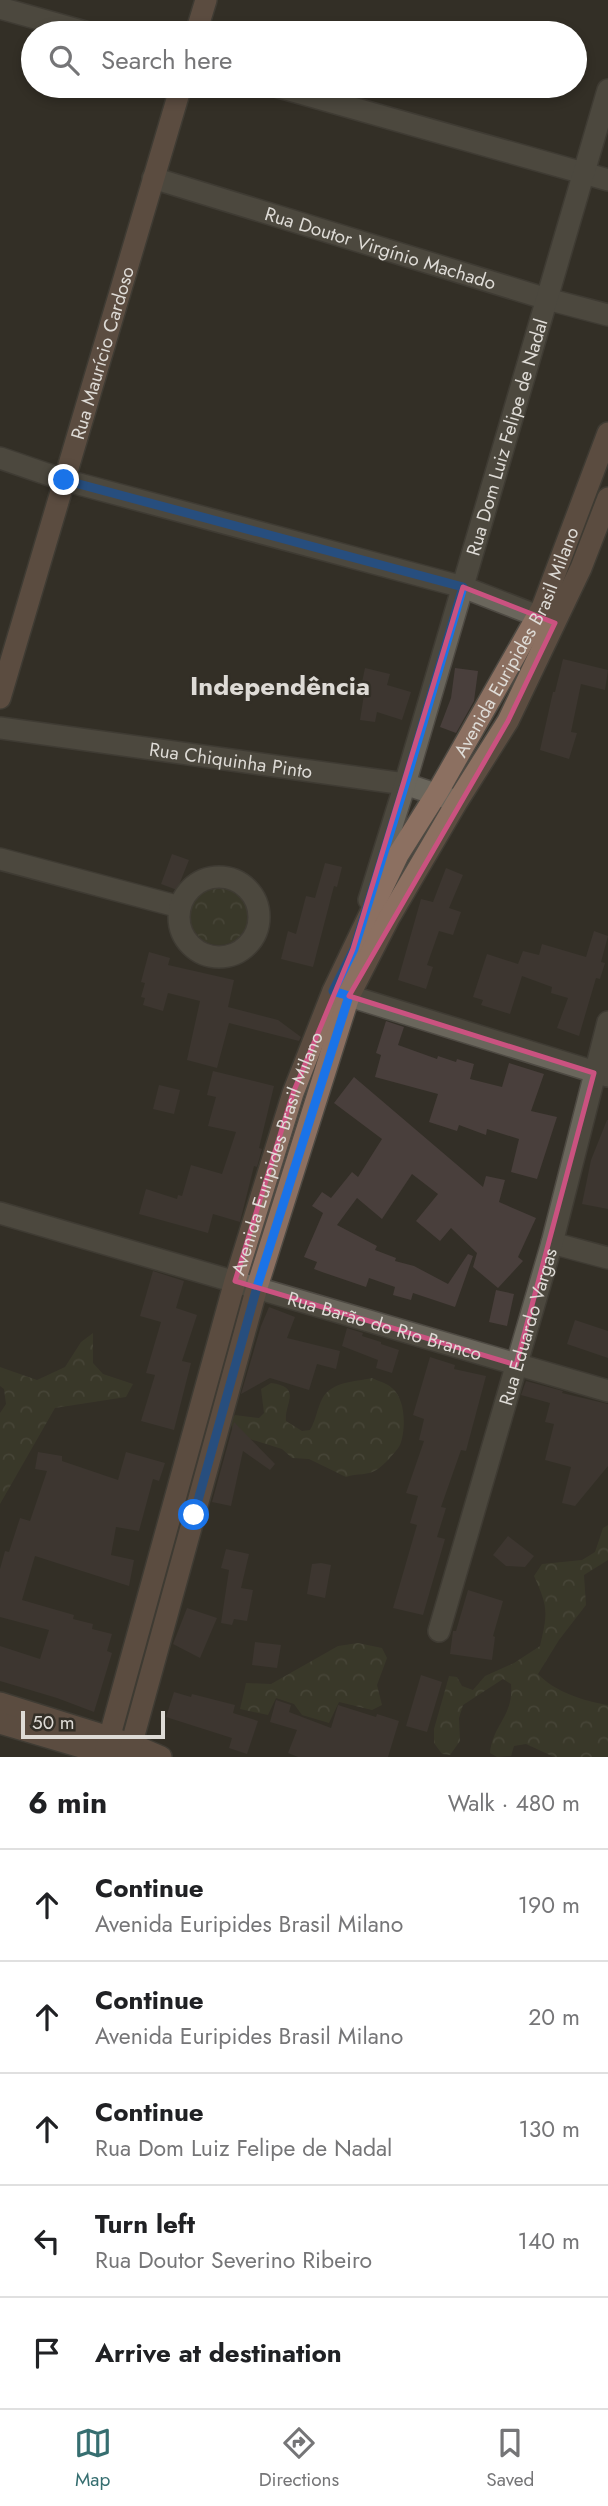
<!DOCTYPE html>
<meta charset="utf-8">
<style>
:root{--surface:#fff;--page:#f2f2f2;--text:#202124;--muted:#757577;--line:#e0e0e0;--accent:#366e70}
body{margin:0;font-family:Jost,sans-serif;background:var(--page);color:var(--text)}
.scale{position:absolute;left:21px;bottom:18px;width:144px;box-sizing:border-box;padding-left:7px;border:4px solid #dedbd6;border-top:0;font-size:19px;line-height:24px;white-space:nowrap;color:#dedbd6;-webkit-text-stroke:5px #332f27;paint-order:stroke}
.stop{position:absolute;width:21px;height:21px;margin:-16px;border:5px solid #1a73e8;border-radius:50%;background:#fff}
.stop.end{background:#1a73e8;border-color:#fff;box-shadow:0 2px 7px #0008}
.list{margin:0;padding:0;list-style:none}
h2{display:flex;justify-content:space-between;align-items:center;height:91px;margin:0;padding:0 28px;font-size:30px}
h2 small{font-size:23px;font-weight:400;color:var(--muted)}
.list li{display:grid;grid-template-columns:46px 1fr auto;gap:21px;align-items:center;box-sizing:border-box;height:112px;padding:0 28px;border-top:2px solid var(--line)}
.list b{display:block;font-size:26px;white-space:nowrap}
.list p{margin:0;font-size:23px;white-space:nowrap;color:var(--muted)}
.list em{font-size:23px;font-style:normal;color:var(--muted)}
.icon{flex:none;width:38px;height:38px;fill:none;stroke:currentColor;stroke-width:2;stroke-linecap:round;stroke-linejoin:round}
.map{position:relative;flex:none;width:608px;height:1757px;overflow:hidden}
.search{position:absolute;background:var(--surface);box-shadow:0 4px 10px #0003;left:21px;right:21px;top:21px;height:77px;display:flex;align-items:center;gap:18px;box-sizing:border-box;padding:0 24px;border-radius:38px;color:var(--muted);font-size:26px}
.sheet{height:651px;background:var(--surface)}
nav{display:flex;justify-content:space-around;align-items:center;box-sizing:border-box;height:98px;border-top:2px solid var(--line);background:var(--surface);font-size:19px;color:var(--muted)}
nav a{display:grid;justify-items:center;gap:4px}
nav .on{color:var(--accent)}
.map>svg:first-child{display:block}
.forest{fill:url(#forest-crowns)}
.building{fill:#493f3c}
.lines{fill:none;stroke-linecap:round;stroke-linejoin:round}
.street-casing{stroke:#4e4a43;stroke-width:24}
.secondary-casing{stroke:#4e4a43;stroke-width:24}
.street{stroke:#6a665c;stroke-width:21}
.secondary{stroke:#8c7061;stroke-width:21}
.route{stroke:#1a73e8;stroke-width:9}
.marked{fill:none;stroke:#ca5280;stroke-width:5;stroke-linejoin:round}
.labels{text-anchor:middle;stroke-width:5;stroke-linejoin:round;paint-order:stroke}
.street-label{font-size:19px;fill:#dedbd6;stroke:#332f27}
.district-label{font-size:26px;font-weight:bold;fill:#dedbd6;stroke:#332f27}
</style>
<div class="map">
<svg width="608" height="1757" viewBox="0 0 608 1757">
<defs>
<pattern id="forest-crowns" width="20" height="18" patternUnits="userSpaceOnUse" patternTransform="scale(1.75)"><rect width="20" height="18" fill="#42432d"/><path d="M2 6a3 3 0 1 1 6 0M12 15a3 3 0 1 1 6 0" fill="none" stroke="#5d5e4b"/></pattern>
</defs>
<rect width="100%" height="100%" fill="#332f27"/>
<g class="forest">
<circle cx="219" cy="916" r="29"/>
<path d="M93,1333V1363L103,1374L133,1384L126,1397L55,1408L0,1504V1413L6,1404L4,1389L0,1386V1367L37,1380L65,1367L81,1342Z"/>
<path d="M372,1378C378,1381 387,1383 392,1388C406,1399 406,1430 400,1445C396,1452 384,1465 378,1469C368,1476 357,1473 346,1477L309,1459L292,1458L282,1449L234,1434C232,1426 228,1422 235,1415L259,1418L264,1413L261,1389L271,1383C303,1387 284,1404 286,1421L302,1431L310,1430C316,1420 317,1409 322,1399C332,1381 354,1382 372,1378Z"/>
<path d="M608,1525V1560L584,1575L586,1605L559,1640L538,1674C555,1692 584,1701 608,1705V1757H554L526,1744L514,1746L511,1756L497,1757L490,1753C493,1724 514,1716 511,1684L503,1679L463,1705L459,1718L460,1741L450,1755L442,1754L434,1743V1729L449,1676L457,1677L462,1686L473,1690L485,1676L514,1663L540,1646C548,1612 548,1607 534,1576L542,1564L582,1560L595,1552L603,1528Z"/>
<path d="M358,1643L382,1648L387,1658L377,1685L382,1705L372,1710L339,1702L329,1723L302,1715L294,1704L276,1698L268,1715L240,1709L246,1683L271,1684L338,1646Z"/>
</g>
<g class="building">
<path d="M563,659L608,670L605,690L581,684L571,732L577,733L569,759L540,750L553,692H555Z"/>
<path d="M365,668L390,674L387,685L411,692L402,720L377,712L375,722L360,720L365,688L361,687Z"/>
<path d="M455,668L478,671L474,701L456,733L440,727L451,698Z"/>
<path d="M172,854L189,860L177,890L161,884Z"/>
<path d="M325,863L342,867L337,887L334,886L313,967L281,959L288,931L296,934L306,896L315,898Z"/>
<path d="M446,868L463,875L449,908L461,912L453,935L439,931L427,965L433,967L426,989L398,980L421,899L433,902Z"/>
<path d="M594,931L608,936L601,962L605,963L600,979L596,978L579,1036L557,1028L568,998L551,993L552,987L522,976L510,1014L481,1005L483,1000L473,997L487,954L518,964L523,951L539,955L542,944L586,957Z"/>
<path d="M149,952L170,958L168,965L234,980L228,1007L278,1020L301,1037L299,1041L229,1023L217,1068L187,1060L200,1001L168,993L163,1011L143,1005L145,998L141,997L145,983L141,982Z"/>
<path d="M386,1021L404,1027L398,1045L437,1059L438,1056L456,1062L457,1059L474,1064L470,1079L502,1087L509,1063L544,1074L531,1111L557,1117L537,1179L511,1172L519,1139L487,1129L486,1135L459,1125L457,1131L429,1122L438,1094L375,1077L381,1055L376,1053Z"/>
<path d="M213,1071L274,1086L259,1148L262,1149L257,1167L254,1166L240,1222L213,1214L208,1233L139,1214L146,1189L177,1199L178,1195L182,1196L191,1165L222,1174L236,1132L208,1126L216,1097L207,1095Z"/>
<path d="M354,1077L483,1187L486,1176L505,1180L499,1202L536,1218L518,1257L523,1261L498,1288L473,1267L477,1253L451,1228L440,1241L416,1221L438,1194L412,1174L382,1219L357,1198L337,1225L377,1246L375,1250L396,1258L395,1261L414,1266L448,1284L468,1254L473,1256L455,1307L413,1293L411,1300L393,1295L395,1287L369,1278L366,1287L322,1272L314,1269L317,1262L304,1257L323,1213L312,1206L322,1192L331,1198L352,1172L358,1177L382,1139L334,1103Z"/>
<path d="M159,1085L180,1090L174,1114L153,1109Z"/>
<path d="M607,1120H608V1209L582,1204L591,1160Z"/>
<path d="M153,1271L184,1281L176,1308L197,1315L182,1361L191,1363L174,1430L141,1421L155,1375L146,1373L161,1322L140,1316Z"/>
<path d="M496,1290L514,1294L507,1326L489,1322Z"/>
<path d="M269,1307L295,1317L287,1338L340,1351L336,1369L317,1364L309,1390L270,1378L241,1394L261,1326Z"/>
<path d="M575,1320L608,1331V1358L567,1344Z"/>
<path d="M347,1328L363,1333L362,1336L381,1342V1344L399,1350L392,1373L376,1368L378,1360L342,1346Z"/>
<path d="M430,1357L455,1365L454,1369L486,1376L466,1451L461,1450L441,1507L446,1508L437,1537L445,1539L423,1615L393,1608L417,1525L410,1523L418,1496L406,1493L424,1441L419,1440L424,1419L413,1415Z"/>
<path d="M526,1381L563,1391L562,1393L608,1404V1466L575,1506L562,1503L571,1467L545,1460L554,1424L545,1422L550,1403L521,1395Z"/>
<path d="M234,1422L275,1464L270,1470L243,1451L231,1506L212,1502Z"/>
<path d="M38,1452L62,1456V1461L118,1480L126,1452L165,1463L159,1481L153,1479L139,1531L116,1527L111,1555L134,1560L129,1586L35,1556L22,1600L74,1615L73,1619L93,1624L92,1629L112,1634L107,1651L112,1653L94,1712L57,1698L0,1681V1646L40,1659L49,1630L0,1617V1569L5,1551L9,1552L20,1518L30,1521L47,1471L35,1469Z"/>
<path d="M508,1536L534,1556L525,1567L506,1566L493,1555Z"/>
<path d="M226,1549L249,1554L241,1588L253,1590L247,1621L234,1619L232,1625L221,1623L229,1570L221,1568Z"/>
<path d="M321,1563L331,1565L325,1598L307,1594L312,1564Z"/>
<path d="M468,1590L503,1601L493,1636L495,1637L492,1660L450,1654L453,1631H456Z"/>
<path d="M187,1608L217,1618L200,1658L173,1644Z"/>
<path d="M255,1642L281,1645L277,1668L252,1665Z"/>
<path d="M421,1675L442,1682L427,1732L406,1726Z"/>
<path d="M174,1692L191,1697L192,1694L235,1705L233,1713L258,1721L247,1754L229,1748L232,1738L166,1717Z"/>
<path d="M276,1700L291,1705L289,1712L331,1728L338,1705L376,1717L377,1714L399,1721L388,1757H298L288,1753L297,1730L270,1722Z"/>
</g>
<g class="lines">
<g class="street-casing">
<g id="street">
<path d="M0,8L89,33"/>
<path d="M275,86L608,180"/>
<path id="s1" d="M153,178L547,299L608,315"/>
<path d="M0,458L64,480L463,587L553,622"/>
<path id="s2" d="M0,728L405,784L453,800"/>
<path d="M0,859L180,907"/>
<circle cx="219" cy="917" r="40"/>
<path id="s3" d="M369,900L405,784L608,90"/>
<path d="M333,991L608,1076"/>
<path id="s4" d="M0,1213L608,1391"/>
<path d="M552,1243L608,1258"/>
<path id="s5" d="M439,1631L552,1243L608,1022"/>
</g>
</g>
<g class="secondary-casing">
<g id="secondary">
<path d="M196,33L206,0"/>
<path id="s6" d="M0,698L181,86"/>
<path d="M0,1703L131,1744L161,1757"/>
<path d="M0,1723L105,1754L116,1755"/>
<path id="s7" d="M104,1757L235,1281L293,1093L333,991L398,855L437,793L542,608L608,433"/>
<path d="M128,1757L257,1287L349,996L389,918L457,802L508,721L581,568L608,498"/>
</g>
</g>
<use href="#street" class="street"/>
<use href="#secondary" class="secondary"/>
</g>
<g class="lines">
<path class="route" d="M64,480L463,587L405,784L354,949L333,991L349,996L257,1287L194,1515"/>
</g>
<path d="M0 0H608V1757H0ZM463,587L555,623L508,721L349,996L594,1073L516,1365L235,1281L293,1093L353,949Z" fill="#332f27" fill-opacity=".55" fill-rule="evenodd"/>
<path class="marked" d="M463,587L555,623L508,721L349,996L594,1073L516,1365L235,1281L293,1093L353,949Z"/>
<g class="labels">
<g class="street-label">
<text dy="7" stroke="none"><textPath href="#s1" startOffset="238">Rua Doutor Virgínio Machado</textPath></text>
<text dy="7" stroke="none"><textPath href="#s6" startOffset="360">Rua Maurício Cardoso</textPath></text>
<text dy="7" stroke="none"><textPath href="#s3" startOffset="483">Rua Dom Luiz Felipe de Nadal</textPath></text>
<text dy="7" stroke="none"><textPath href="#s7" startOffset="1195">Avenida Euripides Brasil Milano</textPath></text>
<text dy="7" stroke="none"><textPath href="#s2" startOffset="233">Rua Chiquinha Pinto</textPath></text>
<text dy="7" stroke="none"><textPath href="#s7" startOffset="628">Avenida Euripides Brasil Milano</textPath></text>
<text dy="7" stroke="none"><textPath href="#s4" startOffset="401">Rua Barão do Rio Branco</textPath></text>
<text dy="7" stroke="none"><textPath href="#s5" startOffset="317">Rua Eduardo Vargas</textPath></text>
</g>
<g class="district-label">
<text x="280" y="695">Independência</text>
</g>
</g>
</svg>
<div class="scale">50 m</div>
<div class="stop" style="left:194px;top:1515px"></div>
<div class="stop end" style="left:64px;top:480px"></div>
<div class="search"><svg class="icon" aria-label="search" viewBox="0 0 24 24"><circle cx="10" cy="10" r="6"/><path d="M15 15l6 6"/></svg>Search here</div>
</div>
<section class="sheet">
<h2>6 min<small>Walk · 480 m</small></h2>
<ul class="list">
<li><svg class="icon" aria-label="ahead" viewBox="0 0 24 24"><path d="M12 20V5M6 11l6-6 6 6"/></svg><div><b>Continue</b><p>Avenida Euripides Brasil Milano</p></div><em>190 m</em></li>
<li><svg class="icon" aria-label="ahead" viewBox="0 0 24 24"><path d="M12 20V5M6 11l6-6 6 6"/></svg><div><b>Continue</b><p>Avenida Euripides Brasil Milano</p></div><em>20 m</em></li>
<li><svg class="icon" aria-label="ahead" viewBox="0 0 24 24"><path d="M12 20V5M6 11l6-6 6 6"/></svg><div><b>Continue</b><p>Rua Dom Luiz Felipe de Nadal</p></div><em>130 m</em></li>
<li><svg class="icon" aria-label="left" viewBox="0 0 24 24"><path d="M17 20v-9H6M10 6l-5 5 5 5"/></svg><div><b>Turn left</b><p>Rua Doutor Severino Ribeiro</p></div><em>140 m</em></li>
<li><svg class="icon" aria-label="arrive" viewBox="0 0 24 24"><path d="M6 21V4h12l-3 4 3 4H6"/></svg><div><b>Arrive at destination</b></div></li>
</ul>
</section>
<nav>
<a class="on"><svg class="icon" aria-label="map" viewBox="0 0 24 24"><path d="M3 6l6-2 6 2 6-2v14l-6 2-6-2-6 2zM9 4v14M15 6v14"/></svg>Map</a>
<a><svg class="icon" aria-label="directions" viewBox="0 0 24 24"><path d="M12 3l9 9-9 9-9-9zM9 14v-3h6M13 9l2 2-2 2"/></svg>Directions</a>
<a><svg class="icon" aria-label="saved" viewBox="0 0 24 24"><path d="M7 4h10v16l-5-4-5 4z"/></svg>Saved</a>
</nav>
